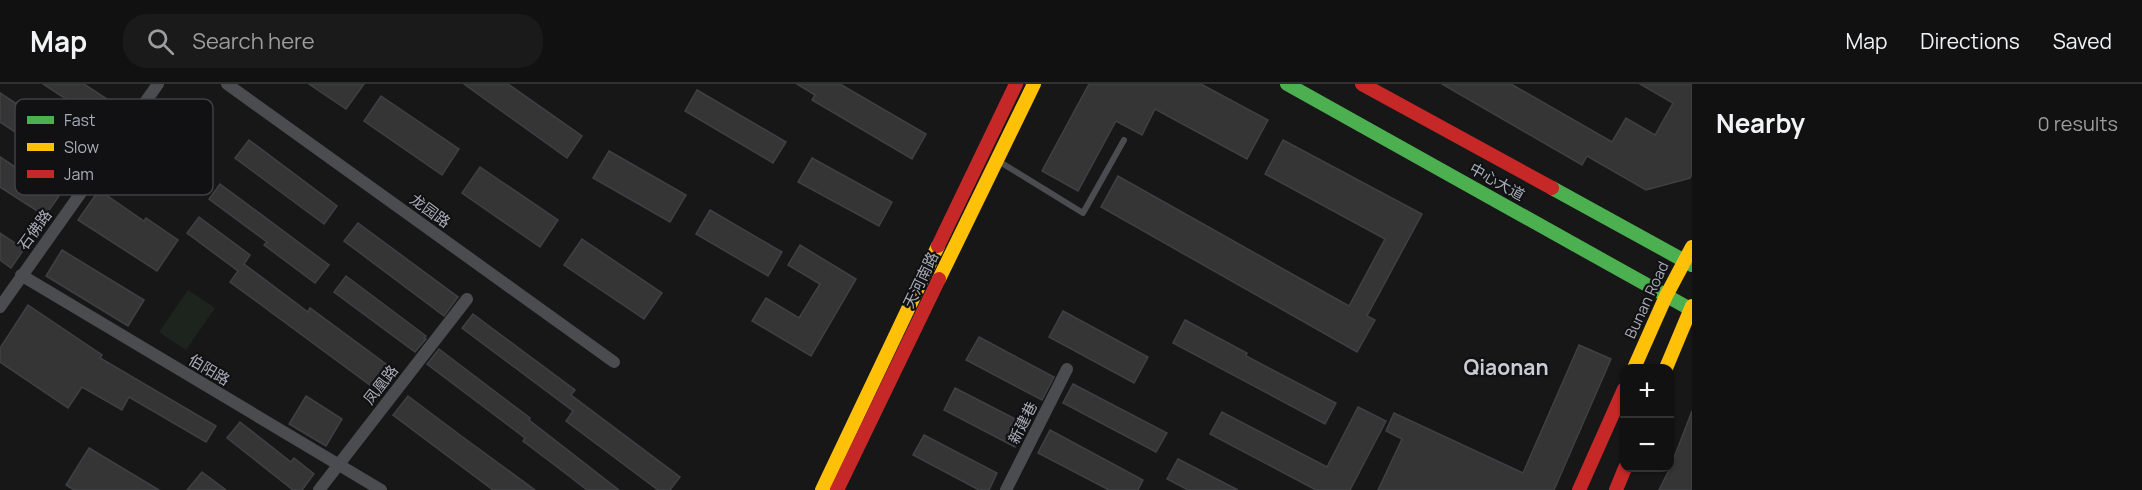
<!DOCTYPE html>
<meta charset="utf-8">
<style>
:root{--surface:#111;--page:#1a1a1a;--text:#f1f3f6;--muted:#9c9d9f;--line:#303131}
body{margin:0;font-family:Manrope,"Noto Sans SC",sans-serif;background:var(--page);color:var(--text)}
.controls{position:absolute;right:18px;bottom:18px;display:grid;overflow:hidden;border-radius:12px;box-shadow:0 2px 4px #0004}
.controls button{width:54px;height:54px;display:grid;place-items:center;padding:0;border:0;border-bottom:2px solid var(--line);background:var(--surface);color:var(--text);font:30px sans-serif}
.list{margin:0;padding:0;list-style:none}
h2{display:flex;justify-content:space-between;align-items:center;height:78px;margin:0;padding:0 24px;font-size:26px}
h2 small{font-size:20px;font-weight:400;color:var(--muted)}
.icon{flex:none;width:33px;height:33px;fill:none;stroke:currentColor;stroke-width:2;stroke-linecap:round;stroke-linejoin:round}
.map{position:relative;flex:none;width:1692px;height:406px;overflow:hidden}
header{display:flex;align-items:center;gap:36px;box-sizing:border-box;height:84px;padding:0 30px;background:var(--surface);border-bottom:2px solid var(--line)}
header strong{font-size:28px}
nav{display:flex;gap:33px;margin-inline-start:auto;font-size:21px}
.search{width:420px;height:54px;background:var(--page);display:flex;align-items:center;gap:15px;box-sizing:border-box;padding:0 21px;border-radius:24px;color:var(--muted);font-size:22px}
main{display:flex}
aside{flex:1;background:var(--surface)}
.map>svg:first-child{display:block}
.green{fill:#1d241e}
.building{fill:#353536;stroke:#3f4043;stroke-width:1.5}
.lines{fill:none;stroke-linecap:round;stroke-linejoin:round}
.lane{stroke:#4b4c50;stroke-width:6}
.street{stroke:#4b4c50;stroke-width:12}
.fast{stroke:#4caf50;stroke-width:14}
.slow{stroke:#ffc107;stroke-width:14}
.jam{stroke:#c62828;stroke-width:14}
.labels{text-anchor:middle;stroke-width:4.5;stroke-linejoin:round;paint-order:stroke}
.street-label{font-size:15px;fill:#a8adb8;stroke:#111113}
.district-label{font-size:21px;font-weight:bold;fill:#c9ccd4;stroke:#111113}
.key{fill:#111113;stroke:#3e4045;stroke-width:1.5}
.key-label{font-size:16px;fill:#a8adb8}
</style>
<header>
<strong>Map</strong>
<div class="search"><svg class="icon" aria-label="search" viewBox="0 0 24 24"><circle cx="10" cy="10" r="6"/><path d="M15 15l6 6"/></svg>Search here</div>
<nav><a>Map</a><a>Directions</a><a>Saved</a></nav>
</header>
<main>
<div class="map">
<svg width="1692" height="406" viewBox="0 0 1692 406">
<rect width="100%" height="100%" fill="#171717"/>
<path class="green" d="M188,206L215,224L186,266L159,248Z"/>
<g class="building">
<path d="M43,0H84L113,19L101,38Z"/>
<path d="M309,0H364L346,25Z"/>
<path d="M464,0H508L582,52L567,74Z"/>
<path d="M797,0H840L926,50L912,75L812,16L815,11Z"/>
<path d="M1089,0H1201L1268,36L1247,75L1155,25L1142,51L1116,37L1078,107L1042,87Z"/>
<path d="M1442,0H1511L1612,58L1626,34L1655,51L1673,19L1640,0H1692V90L1690,94L1646,106L1587,72L1582,81Z"/>
<path d="M697,6L786,58L773,79L685,27Z"/>
<path d="M0,9L88,67L75,87L0,38Z"/>
<path d="M381,12L459,65L442,91L364,37Z"/>
<path d="M249,56L337,122L324,140L235,74Z"/>
<path d="M1283,56L1422,130L1367,232L1375,236L1357,268L1101,123L1118,92L1349,222L1385,155L1265,90Z"/>
<path d="M609,67L686,111L670,138L593,94Z"/>
<path d="M0,73L59,112L45,132L0,103Z"/>
<path d="M812,74L892,118L879,142L798,98Z"/>
<path d="M480,83L558,136L540,163L462,109Z"/>
<path d="M220,100L329,181L315,199L264,161L267,158L209,115Z"/>
<path d="M99,106L144,137L146,134L178,156L157,187L78,136Z"/>
<path d="M710,126L782,168L768,192L696,150Z"/>
<path d="M199,133L250,171L244,180L308,228L310,224L398,289L382,310L230,198L238,187L187,149Z"/>
<path d="M358,139L458,213L444,232L344,157Z"/>
<path d="M0,149L24,165L11,184L0,176Z"/>
<path d="M582,155L662,209L644,235L564,181Z"/>
<path d="M800,161L856,195L811,272L752,237L766,214L799,234L820,200L788,181Z"/>
<path d="M62,166L144,216L128,242L46,192Z"/>
<path d="M346,192L426,252L424,254L426,255L415,268L334,208Z"/>
<path d="M28,221L102,271L100,274L216,342L206,358L129,313L122,326L82,303L68,324L0,278V264Z"/>
<path d="M1063,227L1148,273L1134,299L1049,253Z"/>
<path d="M473,230L575,306L571,311L680,393L670,406H658L566,337L573,327L462,244Z"/>
<path d="M1185,236L1247,269L1246,272L1336,319L1325,340L1173,259Z"/>
<path d="M979,253L1054,293L1042,316L966,276Z"/>
<path d="M1579,261L1611,275L1554,406H1378L1402,355L1386,347L1394,329L1523,389Z"/>
<path d="M439,265L530,334L529,336L619,406H587L569,392L523,357L525,354L427,280Z"/>
<path d="M1073,300L1167,349L1156,368L1063,319Z"/>
<path d="M955,304L1027,341L1015,363L944,326Z"/>
<path d="M306,312L342,335L326,362L289,340Z"/>
<path d="M408,312L464,354L535,406H493L393,331Z"/>
<path d="M1358,323L1386,337L1350,406H1316L1210,350L1222,328L1327,383Z"/>
<path d="M1692,327V406H1659L1670,384Z"/>
<path d="M240,338L291,378L294,374L314,390L302,406H293L227,354Z"/>
<path d="M1050,346L1143,396L1138,406H1109L1038,369Z"/>
<path d="M924,351L997,389L989,406H979L913,371Z"/>
<path d="M89,364L159,406H74L66,401Z"/>
<path d="M1178,375L1238,406H1188L1167,395Z"/>
<path d="M202,388L226,406H187Z"/>
</g>
<g class="lines">
<path class="lane" d="M1000,78L1083,129L1124,56"/>
<g class="street">
<path d="M227,0L614,278"/>
<path d="M21,191L381,406"/>
<path d="M0,223L158,0"/>
<path d="M319,406L467,215"/>
<path d="M1006,406L1067,285"/>
</g>
<g class="fast">
<path d="M1287,0L1690,225"/>
<path d="M1552,104L1692,181"/>
</g>
<g class="slow">
<path d="M939,195L1034,0"/>
<path d="M1634,284L1666,212L1692,163"/>
<path d="M1666,284L1692,222"/>
<path d="M822,406L938,162"/>
</g>
<g class="jam">
<path d="M1362,0L1552,104"/>
<path d="M938,162L1016,0"/>
<path d="M837,406L939,195"/>
<path d="M1579,406L1624,305"/>
<path d="M1616,406L1625,384"/>
</g>
</g>
<g class="labels">
<g class="street-label">
<text transform="translate(1497 98) rotate(29)" y="5">中心大道</text>
<text transform="translate(430 127) rotate(36)" y="5">龙园路</text>
<text transform="translate(35 146) rotate(-54)" y="5">石佛路</text>
<text transform="translate(921 196) rotate(-64)" y="5">天河南路</text>
<text transform="translate(1647 216) rotate(-65)" y="5">Bunan Road</text>
<text transform="translate(209 286) rotate(31)" y="5">伯阳路</text>
<text transform="translate(381 301) rotate(-52)" y="5">凤凰路</text>
<text transform="translate(1023 339) rotate(-63)" y="5">新建巷</text>
</g>
<g class="district-label">
<text x="1506" y="291">Qiaonan</text>
</g>
</g>
<rect x="15" y="15" width="198" height="96" rx="9" class="key"/>
<rect x="27" y="32" width="27" height="8" fill="#4caf50"/>
<rect x="27" y="59" width="27" height="8" fill="#ffc107"/>
<rect x="27" y="86" width="27" height="8" fill="#c62828"/>
<g class="key-label">
<text x="64" y="42">Fast</text>
<text x="64" y="69">Slow</text>
<text x="64" y="96">Jam</text>
</g>
</svg>
<div class="controls">
<button>+</button>
<button>−</button>
</div>
</div>
<aside>
<h2>Nearby<small>0 results</small></h2>
<ul class="list">
</ul>
</aside>
</main>
